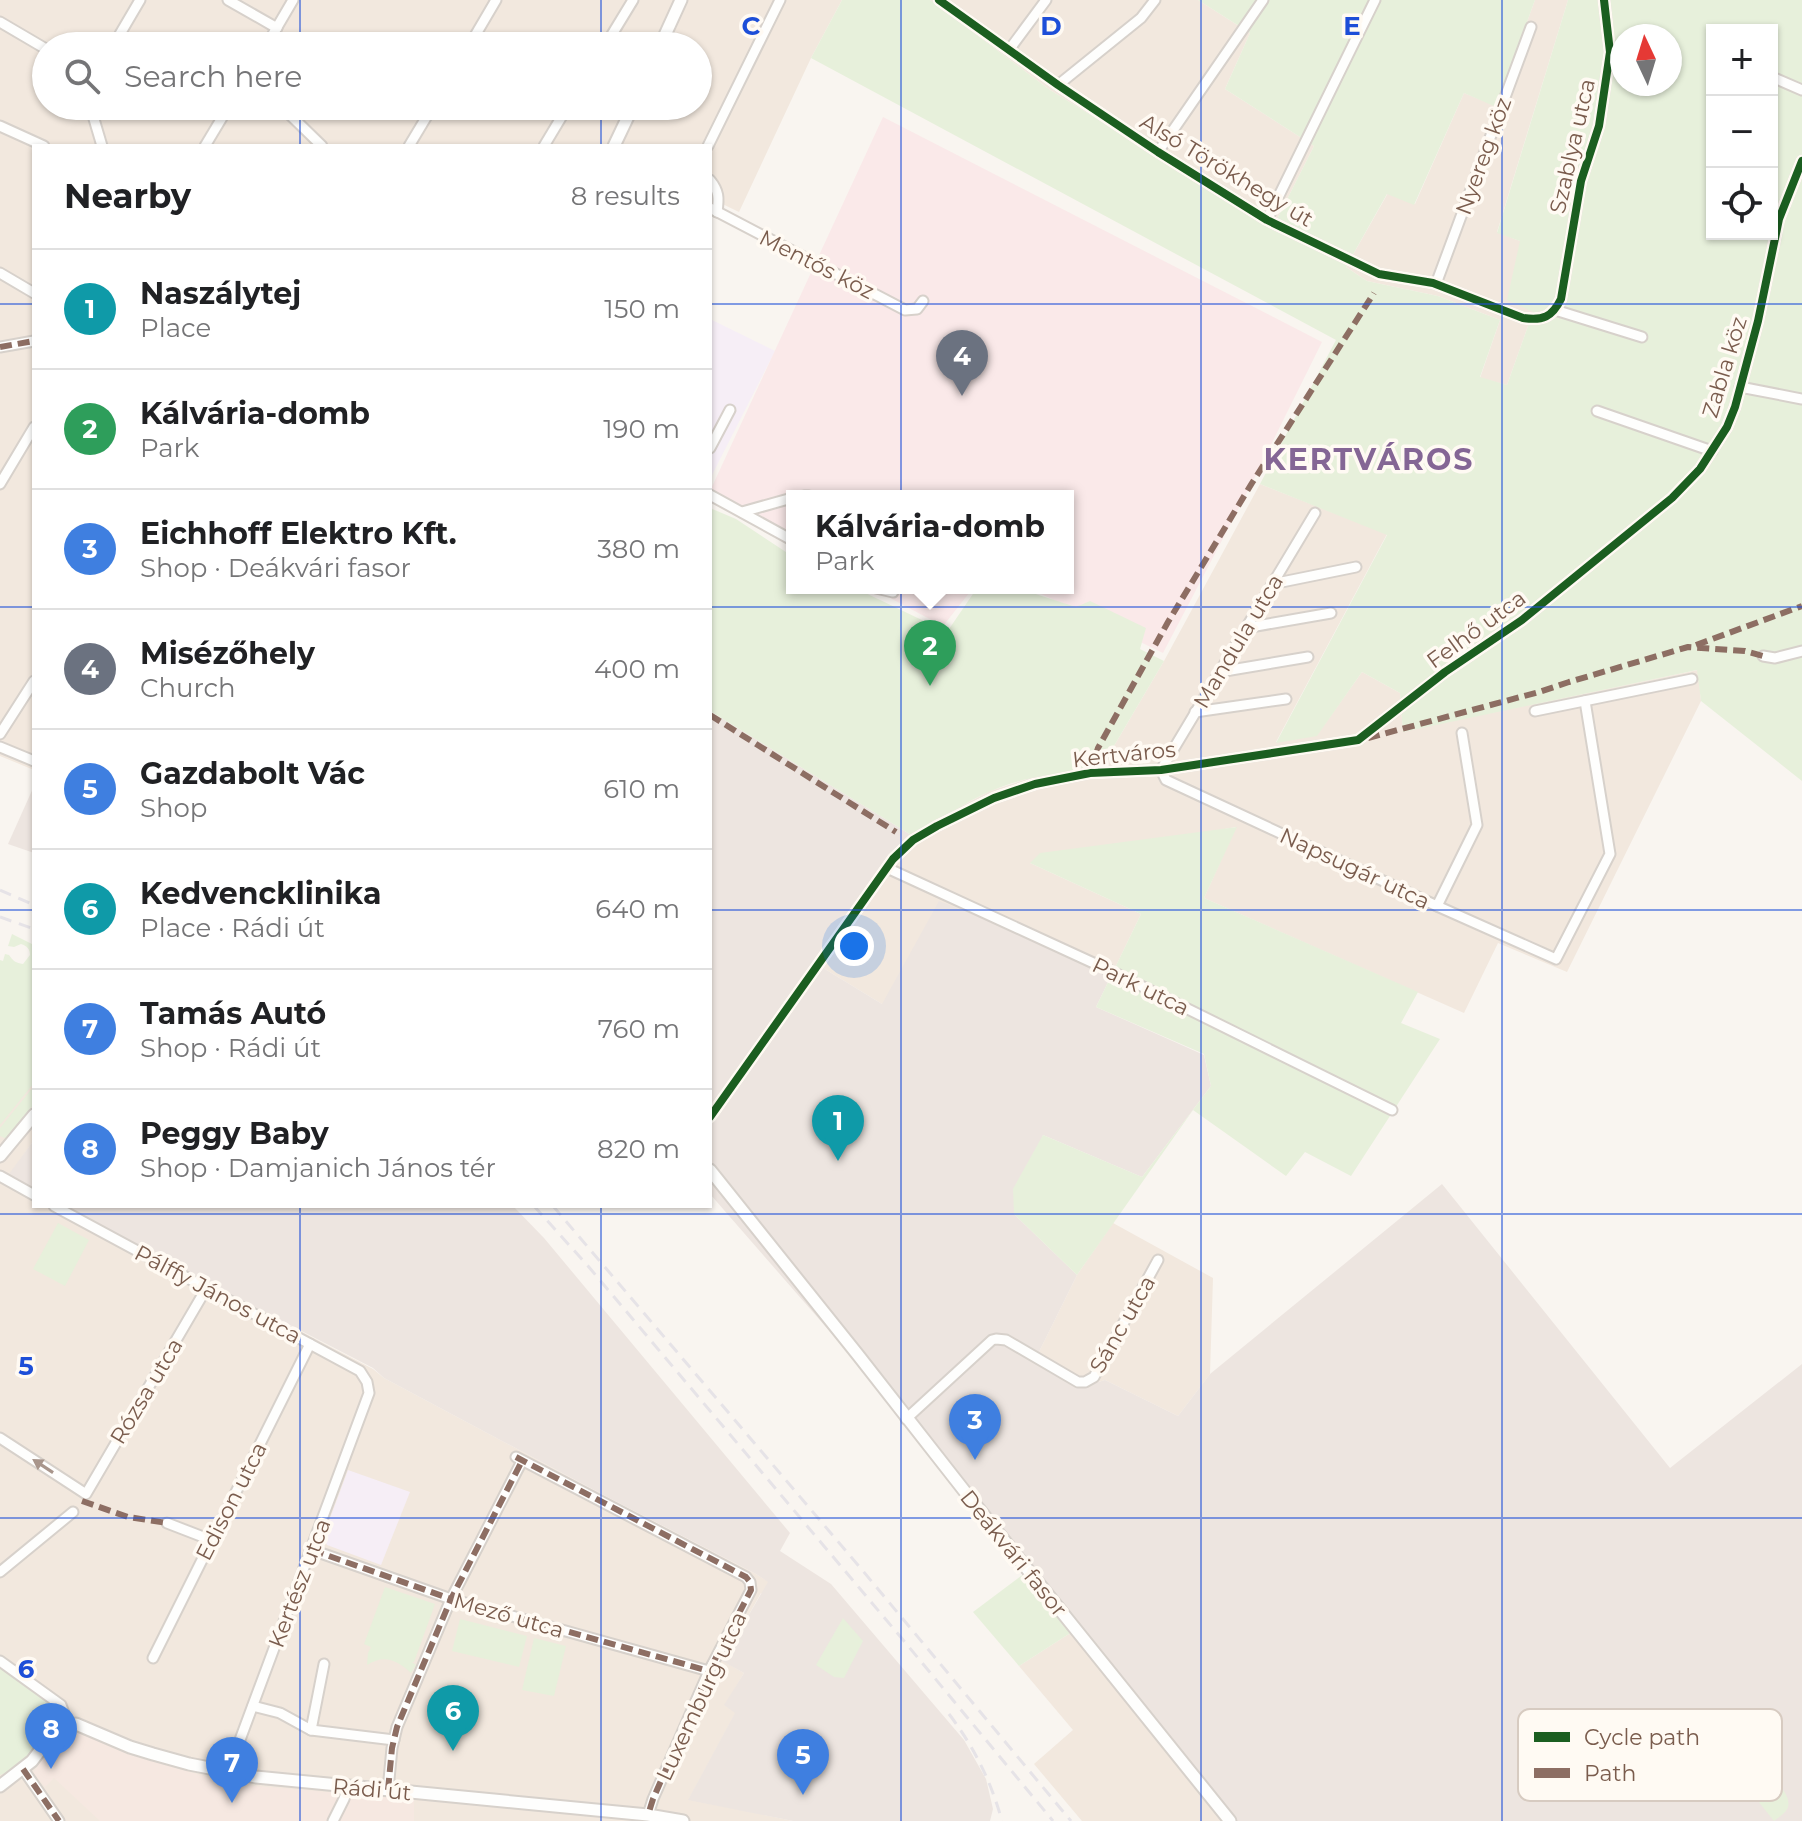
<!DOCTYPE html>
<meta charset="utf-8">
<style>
:root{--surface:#fff;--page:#f2f2f2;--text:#202124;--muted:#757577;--line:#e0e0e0;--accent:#7c3aed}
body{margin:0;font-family:Montserrat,sans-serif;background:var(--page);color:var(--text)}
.controls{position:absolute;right:24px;top:24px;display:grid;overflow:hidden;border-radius:0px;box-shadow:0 2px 6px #0004}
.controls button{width:72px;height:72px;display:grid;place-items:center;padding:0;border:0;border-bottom:2px solid var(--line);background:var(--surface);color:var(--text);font:40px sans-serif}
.compass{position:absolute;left:1610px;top:24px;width:72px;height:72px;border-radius:50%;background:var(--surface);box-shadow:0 2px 6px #0004;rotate:356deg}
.you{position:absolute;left:854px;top:946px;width:28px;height:28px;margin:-20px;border:6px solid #fff;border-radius:50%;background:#1a73e8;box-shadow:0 0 0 12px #1a73e833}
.badge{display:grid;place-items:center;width:52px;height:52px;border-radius:50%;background:var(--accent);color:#fff;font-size:26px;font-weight:700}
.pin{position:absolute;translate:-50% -66px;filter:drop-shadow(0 2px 4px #0008)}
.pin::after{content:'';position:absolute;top:42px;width:28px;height:24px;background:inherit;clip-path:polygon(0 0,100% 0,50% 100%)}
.popup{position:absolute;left:786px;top:490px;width:288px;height:104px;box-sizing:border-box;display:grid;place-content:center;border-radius:0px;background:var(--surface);filter:drop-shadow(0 2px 6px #0005);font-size:26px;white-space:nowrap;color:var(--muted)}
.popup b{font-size:30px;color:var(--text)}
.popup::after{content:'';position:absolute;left:50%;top:100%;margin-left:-16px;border:16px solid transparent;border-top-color:var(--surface)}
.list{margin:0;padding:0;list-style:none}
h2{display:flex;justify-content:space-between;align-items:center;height:104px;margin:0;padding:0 32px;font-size:34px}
h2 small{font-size:26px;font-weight:400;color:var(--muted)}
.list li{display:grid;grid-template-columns:52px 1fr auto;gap:24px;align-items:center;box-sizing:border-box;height:120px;padding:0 32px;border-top:2px solid var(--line)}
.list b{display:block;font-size:30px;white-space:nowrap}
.list p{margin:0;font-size:26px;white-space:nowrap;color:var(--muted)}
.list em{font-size:26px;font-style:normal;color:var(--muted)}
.icon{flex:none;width:44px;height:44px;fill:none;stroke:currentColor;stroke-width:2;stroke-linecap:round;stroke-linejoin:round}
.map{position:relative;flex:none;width:1802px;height:1821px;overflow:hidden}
.search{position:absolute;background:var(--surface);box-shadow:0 2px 6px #0004;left:32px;top:32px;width:680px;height:88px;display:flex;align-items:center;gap:20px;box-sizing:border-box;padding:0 28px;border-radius:44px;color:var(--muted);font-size:30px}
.panel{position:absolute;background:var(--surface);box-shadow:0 2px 6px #0004;left:32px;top:144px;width:680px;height:1064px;border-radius:0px}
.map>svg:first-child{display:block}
.residential{fill:#f2e8de;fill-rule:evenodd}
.commercial{fill:#f6e8e1}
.industrial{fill:#ede5e0}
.education{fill:#f6eef6}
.medical{fill:#fae9e9}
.green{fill:#e7f0db;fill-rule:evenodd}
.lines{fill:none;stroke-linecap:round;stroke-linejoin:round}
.minor-casing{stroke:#d7d1cb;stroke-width:13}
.tertiary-casing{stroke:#d7d1cb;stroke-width:15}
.minor{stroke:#fefefd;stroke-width:9}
.tertiary{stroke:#fefefd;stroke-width:11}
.rail{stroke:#e6e3e7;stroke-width:3;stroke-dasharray:12 8;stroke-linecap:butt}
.quiet{stroke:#8d6e63;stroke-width:6;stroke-dasharray:12 6;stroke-linecap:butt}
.cycleway-casing{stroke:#fffaf3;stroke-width:13}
.cycleway{stroke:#1b5e20;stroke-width:8}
.oneway{fill:#a8958b}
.grid{fill:none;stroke:#1d4ed8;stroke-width:2;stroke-opacity:0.55}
.labels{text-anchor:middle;stroke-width:7;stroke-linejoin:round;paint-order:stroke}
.street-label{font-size:22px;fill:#7a5c4d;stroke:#fffaf3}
.district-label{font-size:30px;font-weight:bold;letter-spacing:2px;fill:#846695;stroke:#fffaf3}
.key{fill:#fffaf3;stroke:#d7cbc1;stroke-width:2}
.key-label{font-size:22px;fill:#7a5c4d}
.grid-label{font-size:26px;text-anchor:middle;font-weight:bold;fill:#1d4ed8;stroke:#fffaf3;stroke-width:7;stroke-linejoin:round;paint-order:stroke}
</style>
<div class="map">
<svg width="1802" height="1821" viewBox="0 0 1802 1821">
<rect width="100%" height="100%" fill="#f9f5f0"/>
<g class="residential">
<path d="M0,0H842L811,58L739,212L710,198V146H34V770L0,756ZM46,46H698V106H46Z"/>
<path d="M930,0H1198L1250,33L1225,89L1314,146L1273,227L1050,90Z"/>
<path d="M1535,0H1568L1497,232L1520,241L1533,312L1507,385L1480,378L1500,320L1438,296L1367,281L1346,267L1388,193L1415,204L1464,93L1496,106Z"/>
<path d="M1260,484L1387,534L1276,742L1317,735L1362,672L1400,693L1403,731L1698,670L1701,701L1567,972L1498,943L1464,1013L1204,898L1236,827L1030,863L1141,914L1114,970L882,1004L815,963L916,838L946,814L990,791L1033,777L1101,768L1164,661Z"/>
<path d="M0,989L21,999L34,1011V1140L10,1174L34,1188V1206H65L176,1266L373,1369L384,1378L613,1500L756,1574L769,1582L763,1593H761L723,1661L744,1673L725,1705L736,1712L689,1799L793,1821H0Z"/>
<path d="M1113,1223L1213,1278L1210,1374L1178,1416L1105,1380L1088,1385L1038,1354L1077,1275Z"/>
<path d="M1072,1632L1224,1821H1082L1034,1764L1073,1730L1019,1666Z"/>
</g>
<path class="commercial" d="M76,1727L163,1764L231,1784L414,1799V1821H100L54,1778L45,1787L33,1773L61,1732Z"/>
<g class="industrial">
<path d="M710,711L916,838L815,963L882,1004L939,901L1114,970L1096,1007L1204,1055L1211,1086L1142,1177L1043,1135L1014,1214L1077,1275L1038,1354L1088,1385L1105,1380L1178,1416L1210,1374L1442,1184L1670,1468L1802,1364V1821H1224L906,1419L710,1194Z"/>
<path d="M34,786V853L8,844Z"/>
<path d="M34,1140V1188L9,1174Z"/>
<path d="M65,1206H513L544,1238L790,1533L780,1551L831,1584L964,1740L986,1779L993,1809L990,1821H793L688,1800L735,1713L724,1705L744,1673L722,1661L768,1582L756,1574L613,1500L384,1378L373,1368L176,1266Z"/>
</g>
<g class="education">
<path d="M710,319L775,351L712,475L710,474Z"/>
<path d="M348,1470L410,1492L381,1565L327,1545L323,1537Z"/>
</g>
<g class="medical">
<path d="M883,117L1322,342L1252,483L1163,653L1029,588H1068V496H792V546L710,502V491Z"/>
<path d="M871,588H973L943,626Z"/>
</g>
<g class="green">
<path d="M842,0H930L1050,90L1273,227L1314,146L1225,89L1250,33L1198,0H1535L1496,107L1464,93L1414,205L1387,194L1346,267L1367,281L1438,296L1500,320L1480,377L1507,385L1533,312L1507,300L1520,241L1497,233L1568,0H1802V781L1701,701L1697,670L1403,732L1400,693L1362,672L1317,736L1276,743L1387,535L1260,484L1336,340L811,58ZM1712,30H1772V234H1712ZM1622,36H1670V84H1622Z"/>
<path d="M710,508L736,519L792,556V588H855L947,632L977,588H1017L1076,607L1090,601L1146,628L1140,649L1164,661L1101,768C1079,771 1055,773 1032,778C988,787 951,810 916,838L710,711Z"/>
<path d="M1237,827L1204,898L1418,992L1401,1023L1440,1039L1351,1176L1305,1152L1286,1176L1193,1110L1077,1275L1014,1214L1013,1189L1043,1135L1142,1177L1211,1086L1204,1054L1096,1007L1141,914L1030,863L1040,853Z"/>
<path d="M12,934L34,945V1083L0,1125V960L3,961L5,954L9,955C13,961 16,963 23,964L30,955C30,949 27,946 21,944L14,947L8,946Z"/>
<path d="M34,1086V1104L7,1139L0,1136V1128Z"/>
<path d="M58,1223L89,1240L65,1286L33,1269Z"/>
<path d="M1025,1573L1072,1632L1019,1666L973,1612Z"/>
<path d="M385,1587L435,1604L414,1662H412L416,1665L411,1673C397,1660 384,1654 367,1665L368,1653L371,1647L364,1644Z"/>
<path d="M843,1618L863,1641L844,1678L834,1677L816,1665Z"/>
<path d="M460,1619L527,1636L519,1667L452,1651Z"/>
<path d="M534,1638L566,1646L554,1696L522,1690Z"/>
<path d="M0,1668L58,1708L64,1718L54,1726L17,1769L0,1775Z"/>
<path d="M1738,1737C1746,1741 1759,1753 1753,1763C1750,1768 1742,1772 1738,1776C1729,1765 1717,1756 1726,1742Z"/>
<path d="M1762,1773C1772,1775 1792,1795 1788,1807C1786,1813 1779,1817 1774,1821L1750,1791C1749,1781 1752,1775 1762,1773Z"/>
</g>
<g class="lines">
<g class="minor-casing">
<g id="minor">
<path d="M228,0L277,28"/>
<path d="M939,0L1058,85L1158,152L1267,220L1379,274L1433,283L1523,318C1543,321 1552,317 1561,299L1581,181L1599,126L1610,52L1604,0"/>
<path d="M0,22L46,49"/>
<path d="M113,46L140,0"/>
<path d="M266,46L293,0"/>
<path d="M469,46L496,0"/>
<path d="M605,46L633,0"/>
<path d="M1009,50L1046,0"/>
<path d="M1772,77L1802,90"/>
<path d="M1058,85L1141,18L1155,0"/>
<path d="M93,106L94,119L102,146"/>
<path d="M281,106L322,146"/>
<path d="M0,126L44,146"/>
<path d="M205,146L229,106"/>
<path d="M409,146L433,106"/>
<path d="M544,146L568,106"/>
<path d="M708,146L780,0"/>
<path d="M1158,152L1263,0"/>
<path d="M710,180C719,191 719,198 717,212"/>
<path d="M710,208L905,310L917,309L923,301"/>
<path d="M1267,220L1375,0"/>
<path d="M0,273L34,293"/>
<path d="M1436,284L1531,27"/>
<path d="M1555,310L1642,337"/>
<path d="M0,347L34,341"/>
<path d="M1740,387L1802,399"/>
<path d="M1597,411L1712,451"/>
<path d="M710,448L730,410"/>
<path d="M0,484L34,427"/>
<path d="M710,495L792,540"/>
<path d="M804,496H809"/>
<path d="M742,512L792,498"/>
<path d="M1272,584L1356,567"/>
<path d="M876,588L893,592L895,588"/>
<path d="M1245,628L1331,613"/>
<path d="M1763,656L1775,658L1802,651"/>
<path d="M1219,672L1308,657"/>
<path d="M1535,711L1692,679"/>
<path d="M1195,712L1286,699"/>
<path d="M0,734L34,681"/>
<path d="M0,747L34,761"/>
<path d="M1161,770L1166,780L1437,906L1556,959L1610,854L1585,701"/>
<path d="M1161,770L1315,513"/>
<path d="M887,868L1113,972L1392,1110"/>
<path d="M1437,906L1477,825L1462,733"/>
<path d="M710,1117L893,859L913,840L937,826L994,798L1035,784L1090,773L1161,770L1358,740L1445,672L1522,620L1672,498L1700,469L1727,427L1735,407L1758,321L1779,219L1802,161"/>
<path d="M0,1176L34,1195"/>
<path d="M54,1206L360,1371L367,1382L369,1393L228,1772"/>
<path d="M906,1419L992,1340L996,1339L1006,1340L1078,1382H1085L1094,1377L1158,1260"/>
<path d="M0,1438L86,1494L206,1289"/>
<path d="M516,1457L746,1577L750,1582L751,1590L709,1671L653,1799L648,1815"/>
<path d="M167,1523L211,1540"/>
<path d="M312,1550L451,1599L709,1671"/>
<path d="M0,1572L73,1512"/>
<path d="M153,1658L310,1344"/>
<path d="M0,1661L61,1705L68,1724"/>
<path d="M253,1706L280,1713L311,1730L394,1740"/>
<path d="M311,1730L324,1664"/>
<path d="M23,1769L59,1821"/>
<path d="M388,1790L392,1748L397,1727L451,1599L522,1461"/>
<path d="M333,1821L344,1799L348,1787"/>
</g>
</g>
<g class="tertiary-casing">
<g id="tertiary">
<path d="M660,46L681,0"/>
<path d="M614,146L633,106"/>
<path d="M0,1156L34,1115"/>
<path d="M710,1170L858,1355L966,1493L1230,1821"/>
<path d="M0,1786L32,1761L54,1732L61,1727L76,1724L130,1747L153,1754L189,1764L256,1777L648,1815L683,1821"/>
</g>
</g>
<use href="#minor" class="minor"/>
<use href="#tertiary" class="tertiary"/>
<g class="rail">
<path d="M0,890L34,905"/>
<path d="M0,917L34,929"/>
<path d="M534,1206L588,1266L904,1641L1053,1821"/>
<path d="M553,1206L863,1571L1071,1821"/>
<path d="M949,1714C974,1747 991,1781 1002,1821"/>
</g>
<g class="quiet">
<path d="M0,347L34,341"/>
<path d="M1696,645L1802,606"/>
<path d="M710,715L896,832"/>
<path d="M1368,738L1539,692L1569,682L1688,647L1745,651L1763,656"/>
<path d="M1090,773L1098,748L1168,622L1252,483L1374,293"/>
<path d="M516,1457L746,1577L750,1582L751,1590L709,1671L653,1799L648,1815"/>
<path d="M82,1501L128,1517L167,1523"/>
<path d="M312,1550L451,1599L709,1671"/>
<path d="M23,1769L59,1821"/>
<path d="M388,1790L392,1748L397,1727L451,1599L522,1461"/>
</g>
<g class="cycleway-casing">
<g id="cycleway">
<path d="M939,0L1058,85L1158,152L1267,220L1379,274L1433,283L1523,318C1543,321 1552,317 1561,299L1581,181L1599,126L1610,52L1604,0"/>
<path d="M710,1117L893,859L913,840L937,826L994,798L1035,784L1090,773L1161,770L1358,740L1445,672L1522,620L1672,498L1700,469L1727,427L1735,407L1758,321L1779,219L1802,161"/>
</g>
</g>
<use href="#cycleway" class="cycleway"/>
</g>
<defs><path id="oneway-solid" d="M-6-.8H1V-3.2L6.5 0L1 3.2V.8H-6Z" transform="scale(2)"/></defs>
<use class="oneway" href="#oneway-solid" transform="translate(43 1466) rotate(-147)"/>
<path class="grid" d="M300,0V46M601,0V46M901,0V1821M1201,0V1821M1502,0V1821M300,106V146M601,106V146M0,304H34M710,304H1802M0,607H34M710,607H1802M0,910H34M710,910H1802M300,1206V1821M601,1206V1821M0,1214H1802M0,1518H1802"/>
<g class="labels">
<g class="street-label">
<text transform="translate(1572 146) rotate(-77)" y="8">Szablya utca</text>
<text transform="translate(1483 156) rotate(-70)" y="8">Nyereg köz</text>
<text transform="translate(1227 170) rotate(31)" y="8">Alsó Törökhegy út</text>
<text transform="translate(817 264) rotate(27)" y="8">Mentős köz</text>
<text transform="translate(1724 367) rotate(-73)" y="8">Zabla köz</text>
<text transform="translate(1476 629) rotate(-36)" y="8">Felhő utca</text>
<text transform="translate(1238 641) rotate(-59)" y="8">Mandula utca</text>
<text transform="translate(1124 754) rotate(-6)" y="8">Kertváros</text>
<text transform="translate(1355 868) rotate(25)" y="8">Napsugár utca</text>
<text transform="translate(1141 986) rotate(26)" y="8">Park utca</text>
<text transform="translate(218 1294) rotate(28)" y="8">Pálffy János utca</text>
<text transform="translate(1122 1324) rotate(-60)" y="8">Sánc utca</text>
<text transform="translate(146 1391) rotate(-59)" y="8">Rózsa utca</text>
<text transform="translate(231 1501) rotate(-63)" y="8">Edison utca</text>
<text transform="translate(1014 1553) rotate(51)" y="8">Deákvári fasor</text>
<text transform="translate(299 1583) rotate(-69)" y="8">Kertész utca</text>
<text transform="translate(509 1615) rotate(16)" y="8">Mező utca</text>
<text transform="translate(701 1696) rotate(-65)" y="8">Luxemburg utca</text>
<text transform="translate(372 1789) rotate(5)" y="8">Rádi út</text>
</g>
<g class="district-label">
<text x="1369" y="470">KERTVÁROS</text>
</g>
</g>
<rect x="1518" y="1709" width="264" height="92" rx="12" class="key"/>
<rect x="1534" y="1732" width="36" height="10" fill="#1b5e20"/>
<rect x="1534" y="1768" width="36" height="10" fill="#8d6e63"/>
<g class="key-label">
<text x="1584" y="1745">Cycle path</text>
<text x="1584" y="1781">Path</text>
</g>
<g class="grid-label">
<text x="751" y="35">C</text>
<text x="1051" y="35">D</text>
<text x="1352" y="35">E</text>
<text x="26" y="1375">5</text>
<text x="26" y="1678">6</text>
</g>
</svg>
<div class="controls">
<button>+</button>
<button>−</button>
<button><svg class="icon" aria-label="locate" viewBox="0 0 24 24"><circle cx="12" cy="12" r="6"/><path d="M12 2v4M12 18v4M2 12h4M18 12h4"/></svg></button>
</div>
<svg class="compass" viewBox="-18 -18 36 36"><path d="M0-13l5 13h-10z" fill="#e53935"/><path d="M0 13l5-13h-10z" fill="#757577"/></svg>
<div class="you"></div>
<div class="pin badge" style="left:838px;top:1161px;background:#0f9aa8">1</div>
<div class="pin badge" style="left:930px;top:686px;background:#2e9e5b">2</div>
<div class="popup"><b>Kálvária-domb</b>Park</div>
<div class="pin badge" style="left:975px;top:1460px;background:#3f7fe0">3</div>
<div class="pin badge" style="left:962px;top:396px;background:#6b7280">4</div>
<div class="pin badge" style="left:803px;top:1795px;background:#3f7fe0">5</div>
<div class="pin badge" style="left:453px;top:1751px;background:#0f9aa8">6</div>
<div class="pin badge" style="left:232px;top:1803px;background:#3f7fe0">7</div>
<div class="pin badge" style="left:51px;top:1769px;background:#3f7fe0">8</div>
<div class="search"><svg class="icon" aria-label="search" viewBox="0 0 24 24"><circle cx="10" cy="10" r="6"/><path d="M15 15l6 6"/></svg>Search here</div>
<section class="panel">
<h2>Nearby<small>8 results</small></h2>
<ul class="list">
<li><span class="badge" style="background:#0f9aa8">1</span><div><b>Naszálytej</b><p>Place</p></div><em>150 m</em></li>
<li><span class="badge" style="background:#2e9e5b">2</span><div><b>Kálvária-domb</b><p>Park</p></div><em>190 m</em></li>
<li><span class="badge" style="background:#3f7fe0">3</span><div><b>Eichhoff Elektro Kft.</b><p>Shop · Deákvári fasor</p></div><em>380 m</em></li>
<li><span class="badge" style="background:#6b7280">4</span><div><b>Misézőhely</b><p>Church</p></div><em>400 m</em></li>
<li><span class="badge" style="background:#3f7fe0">5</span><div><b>Gazdabolt Vác</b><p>Shop</p></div><em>610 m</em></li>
<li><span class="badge" style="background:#0f9aa8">6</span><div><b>Kedvencklinika</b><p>Place · Rádi út</p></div><em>640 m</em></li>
<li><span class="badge" style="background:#3f7fe0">7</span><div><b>Tamás Autó</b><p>Shop · Rádi út</p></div><em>760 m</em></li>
<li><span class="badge" style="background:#3f7fe0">8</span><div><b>Peggy Baby</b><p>Shop · Damjanich János tér</p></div><em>820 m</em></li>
</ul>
</section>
</div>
